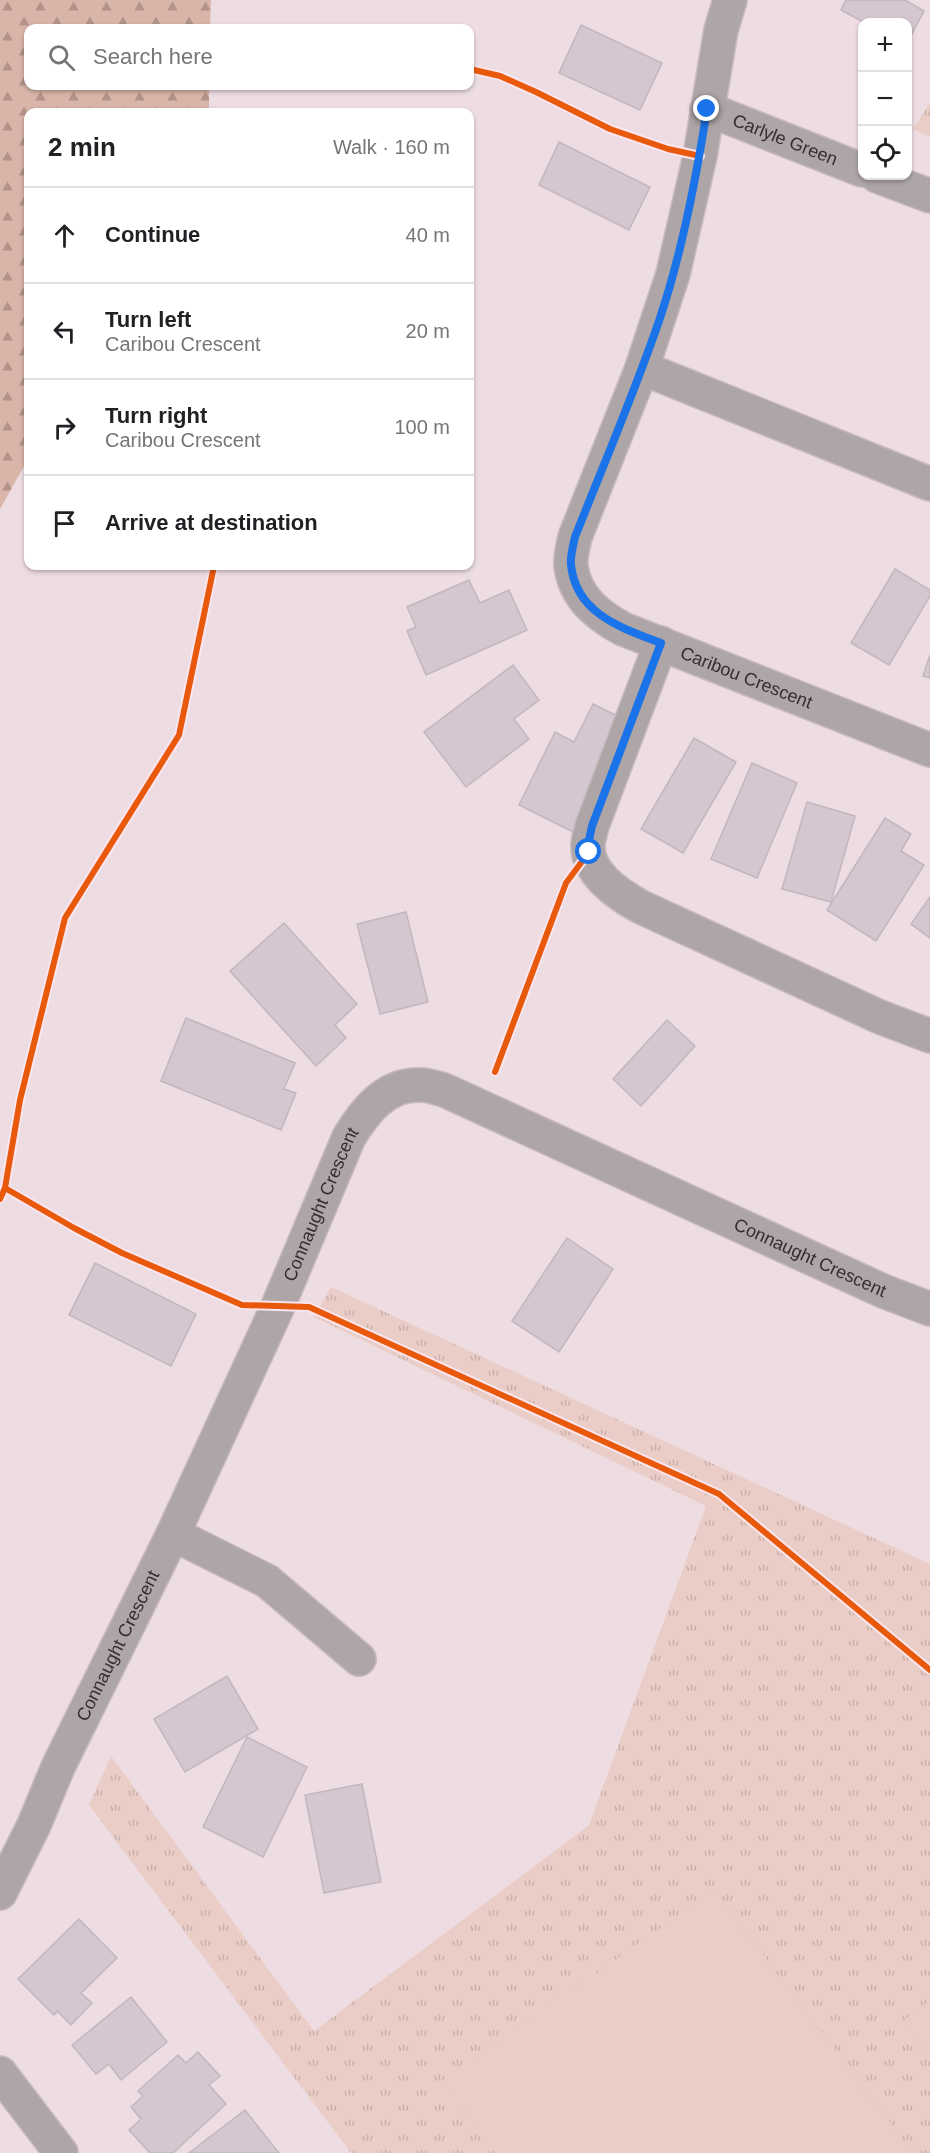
<!DOCTYPE html>
<meta charset="utf-8">
<style>
:root{--surface:#fff;--page:#f2f2f2;--text:#202124;--muted:#757577;--line:#e0e0e0}
body{margin:0;font-family:Arial,sans-serif;background:var(--page);color:var(--text)}
.controls{position:absolute;right:18px;top:18px;display:grid;overflow:hidden;border-radius:12px;box-shadow:0 2px 4px #0004}
.controls button{width:54px;height:54px;display:grid;place-items:center;padding:0;border:0;border-bottom:2px solid var(--line);background:var(--surface);color:var(--text);font:30px sans-serif}
.stop{position:absolute;width:18px;height:18px;margin:-14px;border:4px solid #1a73e8;border-radius:50%;background:#fff}
.stop.end{background:#1a73e8;border-color:#fff;box-shadow:0 2px 6px #0008}
.list{margin:0;padding:0;list-style:none}
h2{display:flex;justify-content:space-between;align-items:center;height:78px;margin:0;padding:0 24px;font-size:26px}
h2 small{font-size:20px;font-weight:400;color:var(--muted)}
.list li{display:grid;grid-template-columns:39px 1fr auto;gap:18px;align-items:center;box-sizing:border-box;height:96px;padding:0 24px;border-top:2px solid var(--line)}
.list b{display:block;font-size:22px;white-space:nowrap}
.list p{margin:0;font-size:20px;white-space:nowrap;color:var(--muted)}
.list em{font-size:20px;font-style:normal;color:var(--muted)}
.icon{flex:none;width:33px;height:33px;fill:none;stroke:currentColor;stroke-width:2;stroke-linecap:round;stroke-linejoin:round}
.map{position:relative;flex:none;width:930px;height:2153px;overflow:hidden}
.search{position:absolute;background:var(--surface);box-shadow:0 2px 4px #0004;left:24px;top:24px;width:450px;height:66px;display:flex;align-items:center;gap:15px;box-sizing:border-box;padding:0 21px;border-radius:12px;color:var(--muted);font-size:22px}
.panel{position:absolute;background:var(--surface);box-shadow:0 2px 4px #0004;left:24px;top:108px;width:450px;height:462px;border-radius:12px}
.map>svg:first-child{display:block}
.grass{fill:url(#grass-tufts)}
.forest{fill:url(#forest-firs)}
.garden{fill:#eacdc6}
.building{fill:#d4c7cf;stroke:#c3b6be;stroke-width:1.5}
.lines{fill:none;stroke-linecap:round;stroke-linejoin:round}
.minor-casing{stroke:#c8bac0;stroke-width:36}
.minor{stroke:#ada5a6;stroke-width:33}
.cycleway-casing{stroke:#fbe5ee;stroke-width:10}
.cycleway{stroke:#e8590c;stroke-width:6}
.route{stroke:#1a73e8;stroke-width:8}
.labels{text-anchor:middle;stroke-width:4.5;stroke-linejoin:round;paint-order:stroke}
.street-label{font-size:18px;fill:#392c31;stroke:#fbe5ee}
</style>
<div class="map">
<svg width="930" height="2153" viewBox="0 0 930 2153">
<defs>
<pattern id="grass-tufts" width="24" height="20" patternUnits="userSpaceOnUse" patternTransform="scale(1.5)"><rect width="24" height="20" fill="#eacdc6"/><path d="M3 7l-1-3M5 7V3M7 7l1-3M15 17l-1-3M17 17v-4M19 17l1-3" fill="none" stroke="#c9b0ab"/></pattern>
<pattern id="forest-firs" width="22" height="20" patternUnits="userSpaceOnUse" patternTransform="scale(1.5)"><rect width="22" height="20" fill="#d9b4a9"/><path d="M5 1l3.5 6h-7zM16 11l3.5 6h-7z" fill="#b1938a"/></pattern>
</defs>
<rect width="100%" height="100%" fill="#eedce3"/>
<g class="grass">
<path d="M930,103V137L913,129Z"/>
<path d="M331,1287L930,1564V2153H351L89,1805L111,1756L314,2031L589,1825L706,1506L314,1317Z"/>
</g>
<path class="forest" d="M0,0H211L210,28H28V86H209V112H28V459L0,509Z"/>
<g class="garden">
<path d="M714,1890L913,2153H495L443,2082Z"/>
<path d="M930,2001V2057L903,2021Z"/>
</g>
<g class="building">
<path d="M846,0H905L924,11L908,41V22H863L841,10Z"/>
<path d="M581,25L662,63L640,110L559,73Z"/>
<path d="M559,142L650,187L629,230L539,185Z"/>
<path d="M895,569L930,590V596L889,665L851,643Z"/>
<path d="M469,580L480,603L509,590L527,630L426,675L407,631L416,627L407,607Z"/>
<path d="M930,655V678L923,676Z"/>
<path d="M513,665L539,700L514,719L529,739L466,787L424,732Z"/>
<path d="M593,704L630,722L575,833L519,805L555,732L574,742Z"/>
<path d="M694,738L736,762L683,853L641,829Z"/>
<path d="M752,763L797,783L757,878L711,859Z"/>
<path d="M807,802L855,816L831,902L782,889Z"/>
<path d="M885,818L911,834L901,851L924,865L876,941L827,910Z"/>
<path d="M930,897V938L911,924Z"/>
<path d="M406,912L428,1002L380,1014L357,924Z"/>
<path d="M284,923L357,1004L335,1025L346,1038L316,1066L230,971Z"/>
<path d="M186,1018L295,1063L284,1089L296,1093L281,1130L161,1081Z"/>
<path d="M667,1020L695,1046L641,1106L613,1079Z"/>
<path d="M567,1238L613,1269L559,1352L512,1321Z"/>
<path d="M95,1263L196,1314L171,1366L69,1315Z"/>
<path d="M227,1676L258,1729L185,1772L154,1719Z"/>
<path d="M247,1737L307,1767L263,1857L203,1827Z"/>
<path d="M362,1784L381,1882L324,1893L305,1795Z"/>
<path d="M79,1919L117,1958L81,1993L92,2003L71,2025L57,2011L54,2015L18,1979Z"/>
<path d="M131,1997L167,2042L121,2080L109,2064L96,2074L72,2045Z"/>
<path d="M198,2052L220,2076L209,2085L226,2104L173,2153H150L129,2130L141,2119L131,2107L143,2096L138,2091L178,2055L186,2063Z"/>
<path d="M245,2110L279,2153H189Z"/>
</g>
<g class="lines">
<g class="minor-casing">
<g id="minor">
<path id="s1" d="M730,0L721,30L700,156L673,274L642,368L575,537C573,546 570,557 571,566C575,597 597,615 623,629L930,750"/>
<path id="s2" d="M707,109L862,170"/>
<path d="M877,176L930,196"/>
<path d="M642,368L930,484"/>
<path d="M661,643L592,826C591,832 588,839 588,845C587,874 619,895 641,907L880,1017L930,1036"/>
<path d="M173,1534L267,1581L359,1659"/>
<path id="s3" d="M0,1893L34,1825L58,1767L173,1534L278,1306L349,1137C365,1111 386,1083 421,1085C428,1085 437,1088 444,1090L883,1291L930,1309"/>
<path d="M0,2073L61,2153"/>
</g>
</g>
<use href="#minor" class="minor"/>
<g class="cycleway-casing">
<g id="cycleway">
<path d="M470,69L500,76L536,92L610,129L668,149L700,156"/>
<path d="M495,1072L566,883L589,852"/>
<path d="M5,1188L74,1228L122,1253L242,1305L309,1307L719,1494L930,1670"/>
<path d="M0,1199L5,1188L20,1100L65,918L179,735L214,566"/>
</g>
</g>
<use href="#cycleway" class="cycleway"/>
</g>
<g class="lines">
<path class="route" d="M589,852L588,845L592,826L661,643C622,628 576,614 571,565C570,557 573,546 575,537C603,466 634,394 659,321C682,253 696,180 707,109"/>
</g>
<g class="labels">
<g class="street-label">
<text dy="6" stroke="none"><textPath href="#s2" startOffset="84">Carlyle Green</textPath></text>
<text dy="6" stroke="none"><textPath href="#s1" startOffset="808">Caribou Crescent</textPath></text>
<text dy="6" stroke="none"><textPath href="#s3" startOffset="760">Connaught Crescent</textPath></text>
<text dy="6" stroke="none"><textPath href="#s3" startOffset="1353">Connaught Crescent</textPath></text>
<text dy="6" stroke="none"><textPath href="#s3" startOffset="274">Connaught Crescent</textPath></text>
</g>
</g>
</svg>
<div class="controls">
<button>+</button>
<button>−</button>
<button><svg class="icon" aria-label="locate" viewBox="0 0 24 24"><circle cx="12" cy="12" r="6"/><path d="M12 2v4M12 18v4M2 12h4M18 12h4"/></svg></button>
</div>
<div class="stop" style="left:589px;top:852px"></div>
<div class="stop end" style="left:707px;top:109px"></div>
<div class="search"><svg class="icon" aria-label="search" viewBox="0 0 24 24"><circle cx="10" cy="10" r="6"/><path d="M15 15l6 6"/></svg>Search here</div>
<section class="panel">
<h2>2 min<small>Walk · 160 m</small></h2>
<ul class="list">
<li><svg class="icon" aria-label="ahead" viewBox="0 0 24 24"><path d="M12 20V5M6 11l6-6 6 6"/></svg><div><b>Continue</b></div><em>40 m</em></li>
<li><svg class="icon" aria-label="left" viewBox="0 0 24 24"><path d="M17 20v-9H6M10 6l-5 5 5 5"/></svg><div><b>Turn left</b><p>Caribou Crescent</p></div><em>20 m</em></li>
<li><svg class="icon" aria-label="right" viewBox="0 0 24 24"><path d="M7 20v-9h11M14 6l5 5-5 5"/></svg><div><b>Turn right</b><p>Caribou Crescent</p></div><em>100 m</em></li>
<li><svg class="icon" aria-label="arrive" viewBox="0 0 24 24"><path d="M6 21V4h12l-3 4 3 4H6"/></svg><div><b>Arrive at destination</b></div></li>
</ul>
</section>
</div>
